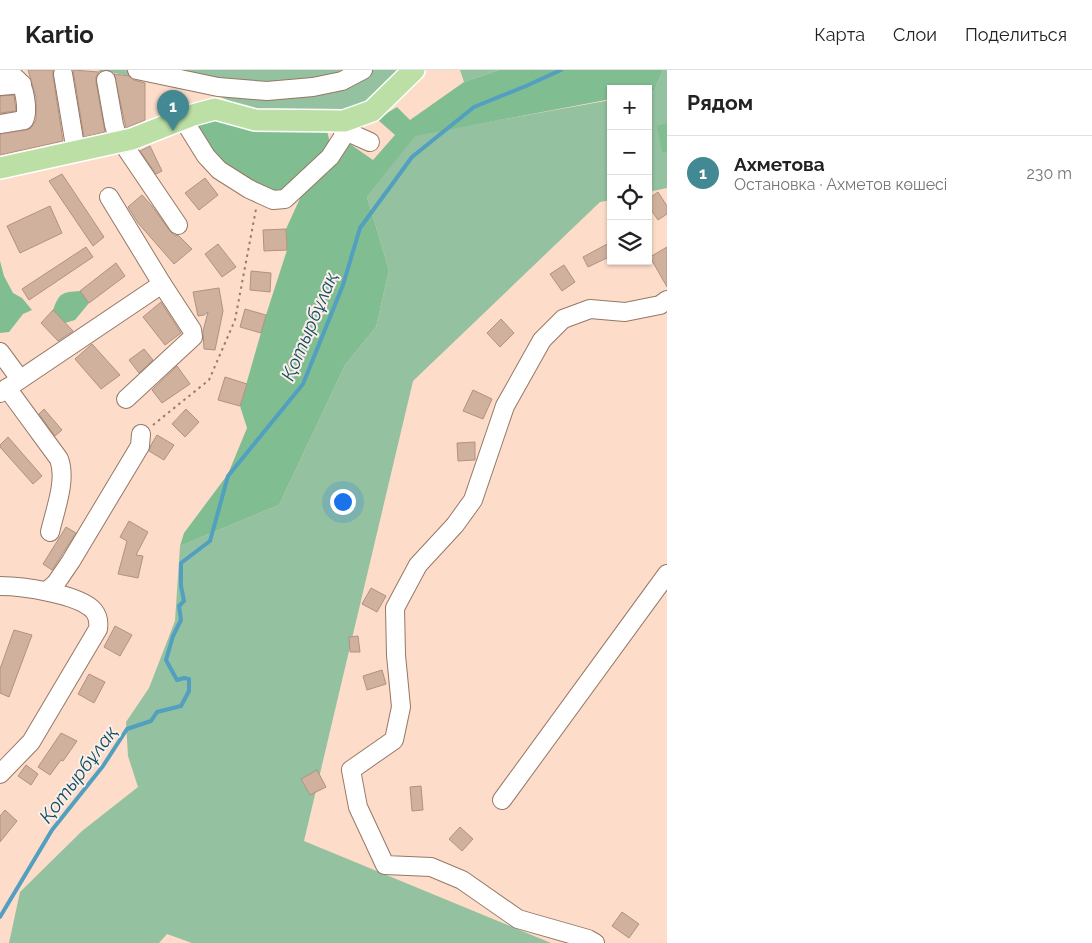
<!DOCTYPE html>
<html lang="ru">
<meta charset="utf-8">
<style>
:root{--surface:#fff;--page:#f6f6f6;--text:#222;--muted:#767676;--line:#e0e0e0;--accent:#438993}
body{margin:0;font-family:Raleway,sans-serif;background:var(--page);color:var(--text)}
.controls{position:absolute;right:15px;top:15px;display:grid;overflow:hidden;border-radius:0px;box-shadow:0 1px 4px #0004}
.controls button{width:45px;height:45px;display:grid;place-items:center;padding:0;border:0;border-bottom:1px solid var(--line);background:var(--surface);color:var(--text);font:25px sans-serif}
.you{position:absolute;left:342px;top:431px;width:18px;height:18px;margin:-12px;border:4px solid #fff;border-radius:50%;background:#1a73e8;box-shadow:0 0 0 8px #1a73e833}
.badge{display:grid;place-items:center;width:32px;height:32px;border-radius:50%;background:var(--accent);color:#fff;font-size:16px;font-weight:700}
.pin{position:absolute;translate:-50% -41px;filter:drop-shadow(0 1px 2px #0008)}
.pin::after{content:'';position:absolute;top:26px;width:18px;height:15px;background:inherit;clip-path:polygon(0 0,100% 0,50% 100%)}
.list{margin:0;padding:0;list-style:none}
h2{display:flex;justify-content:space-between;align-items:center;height:65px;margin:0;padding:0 20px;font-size:21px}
h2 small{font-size:16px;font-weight:400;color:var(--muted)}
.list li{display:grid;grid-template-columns:32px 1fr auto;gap:15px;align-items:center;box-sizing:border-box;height:75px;padding:0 20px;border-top:1px solid var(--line)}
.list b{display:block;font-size:19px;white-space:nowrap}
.list p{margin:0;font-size:16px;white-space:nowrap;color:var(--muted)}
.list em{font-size:16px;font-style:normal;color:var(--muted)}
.icon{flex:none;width:28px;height:28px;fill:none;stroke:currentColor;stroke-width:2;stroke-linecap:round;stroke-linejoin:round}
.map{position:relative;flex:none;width:667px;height:873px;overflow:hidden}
header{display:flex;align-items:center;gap:30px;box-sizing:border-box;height:70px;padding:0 25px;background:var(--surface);border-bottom:1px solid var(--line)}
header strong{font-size:24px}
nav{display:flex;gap:28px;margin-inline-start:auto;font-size:18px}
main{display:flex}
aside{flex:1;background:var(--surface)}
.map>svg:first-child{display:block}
.green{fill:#94c1a0}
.forest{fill:#80be92}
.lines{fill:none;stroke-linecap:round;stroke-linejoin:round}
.stream{stroke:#529fc0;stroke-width:4}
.building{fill:#d0b19e;stroke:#b19281}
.minor-casing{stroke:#957866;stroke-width:20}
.major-casing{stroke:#fff;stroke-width:24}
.path{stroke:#937c70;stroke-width:2;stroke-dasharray:2.5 4;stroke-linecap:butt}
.minor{stroke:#fff;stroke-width:18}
.major{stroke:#bbdfa5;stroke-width:21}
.labels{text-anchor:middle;stroke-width:4;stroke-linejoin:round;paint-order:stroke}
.water-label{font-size:19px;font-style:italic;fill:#0f4f67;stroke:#fceee6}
</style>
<header>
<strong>Kartio</strong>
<nav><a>Карта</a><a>Слои</a><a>Поделиться</a></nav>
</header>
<main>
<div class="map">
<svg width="667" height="873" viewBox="0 0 667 873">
<rect width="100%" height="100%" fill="#fddcc9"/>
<g class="green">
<path d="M99,0H398L362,35L328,44L269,43L243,38L215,24L115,3L99,2Z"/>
<path d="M460,0H499L464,12Z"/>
<path d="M663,0H667V118L648,122V23L654,21Z"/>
<path d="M611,30V130L600,132L413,311L304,771L551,873H192L167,864L159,873H9L20,822L82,761L138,717L128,686L126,652L149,618L175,551L180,476L279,435L345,295L376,257L389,200L367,127L415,65Z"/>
</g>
<g class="forest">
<path d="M499,0H663L654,21L648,22V19H611V29L415,66L367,127L389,200L376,257L345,295L279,435L180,476L184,463L228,404L247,358L240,336L266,245L287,180L286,159L302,124L350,74L373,90L395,65L377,49L397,37L410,50L464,12Z"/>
<path d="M210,48L327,61L330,73L323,86L274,127L214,88L192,54Z"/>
<path d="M667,53V82H662L657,56Z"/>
<path d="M0,191L4,206L13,223L22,228L32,240L23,244L9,262L0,263Z"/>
<path d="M80,221L89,233L75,250L65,253L53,240C59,223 62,222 80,221Z"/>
</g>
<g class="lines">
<path class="stream" d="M0,847L52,760L103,696L127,659L151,651L157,642L181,636L189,621V609L184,608L177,610L166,590L173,566L181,550L179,536L184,531L181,516V493L210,471L228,406L303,314L343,215L360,158L412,87L474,37L526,16L561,0"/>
</g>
<g class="building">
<path d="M28,0H53V6L63,71L0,85V64L26,60L31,58L36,50V27Z"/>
<path d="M73,0L99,2L96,7V12L105,62L84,67Z"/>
<path d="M114,4L129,6L134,10L145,13V50L126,58Z"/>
<path d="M14,25L16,41L0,43V26Z"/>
<path d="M150,76L162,101L156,104L140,81Z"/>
<path d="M62,104L104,167L93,176L49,111Z"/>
<path d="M205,108L218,125L199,140L185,123Z"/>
<path d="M658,122L667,136V144L658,150L648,135V129Z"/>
<path d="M142,125L152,136L170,161L174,165L179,166L192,179L174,194L138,153L128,137Z"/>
<path d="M50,136L62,163L20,183L7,156Z"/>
<path d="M286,159L287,180L264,181L263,160Z"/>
<path d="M611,172V186L588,197L583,187Z"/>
<path d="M218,174L236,197L222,207L205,184Z"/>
<path d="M86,177L93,187L29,230L22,219Z"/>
<path d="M667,177V217L650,187Z"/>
<path d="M116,193L125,206L89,233L80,221Z"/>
<path d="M564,195L575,212L562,221L550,204Z"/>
<path d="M251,201L271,203L270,222L250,220Z"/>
<path d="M219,218L223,241L215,280L204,279L203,261L208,242L204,245L198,246L193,222Z"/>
<path d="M161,232L181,263L165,275L143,247Z"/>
<path d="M245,239L266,245L261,263L240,257Z"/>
<path d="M53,240L73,261L58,271L41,253Z"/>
<path d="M501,249L514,263L500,277L487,263Z"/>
<path d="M92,274L120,305L101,319L75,289Z"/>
<path d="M144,279L153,290L139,303L129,290Z"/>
<path d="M177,296L190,314L162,333L152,320Z"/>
<path d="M225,307L247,314L240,336L218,330Z"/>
<path d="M473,320L492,329L483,349L463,341Z"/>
<path d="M44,339L62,360L55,366L39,344Z"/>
<path d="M186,339L199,352L185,367L172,354Z"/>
<path d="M157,365L174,375L164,390L149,381L151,375Z"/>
<path d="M8,367L42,406L33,414L0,377V375Z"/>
<path d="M475,372V390L458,391L457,373Z"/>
<path d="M129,451L148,462L136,485L143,486L138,508L118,504L127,471L120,467Z"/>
<path d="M66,457L76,463L52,500L43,494Z"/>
<path d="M371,518L386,526L377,542L362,534Z"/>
<path d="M115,556L132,565L120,586L104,577Z"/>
<path d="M14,560L32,565L9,627L0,623V599Z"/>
<path d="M358,566L360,582H350L349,567Z"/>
<path d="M382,600L386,614L367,620L363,606Z"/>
<path d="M89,604L105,612L94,633L78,624Z"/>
<path d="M61,663L77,671L63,691L61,690L50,705L38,697Z"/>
<path d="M26,695L38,704L31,715L18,706Z"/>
<path d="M317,700L326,717L310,725L301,709Z"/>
<path d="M421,716L423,740L412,741L410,717Z"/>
<path d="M5,740L17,751L0,772V746Z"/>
<path d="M460,757L473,769L462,781L449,769Z"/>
<path d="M622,842L639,854L629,868L612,856Z"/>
</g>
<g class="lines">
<g class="minor-casing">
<g id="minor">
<path d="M137,0L218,17L267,21L313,17L342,11L363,0"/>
<path d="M63,4L76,82"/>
<path d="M106,10L114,55L117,65L178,155"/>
<path d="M0,16L22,14"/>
<path d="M183,49L206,86L219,100L249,119L273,130L285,129L330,87L343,67L344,51"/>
<path d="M0,54L24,50C27,45 26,41 26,35C24,15 21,9 3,0"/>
<path d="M343,60L370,72"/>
<path d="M109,127L162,214"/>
<path d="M0,282L20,309"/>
<path d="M7,318L59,389C67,410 55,440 50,462"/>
<path d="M0,323L162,214L192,260L193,267L126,329"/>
<path d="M0,516C21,516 80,524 94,541C98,546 99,552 98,559L31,672L0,704"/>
<path d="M47,521L56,513L71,491L140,376L141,364"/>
<path d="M502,730L667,504"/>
<path d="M595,873L588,869L518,849L462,810L431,797L385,795L358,737L351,700L394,670L401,637L396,585L395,538L418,495L455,455L473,430L505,336L542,270L563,249L590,239L625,242L660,235L667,230"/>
</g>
</g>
<g class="major-casing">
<path id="major" d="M0,98L132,69L193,45L215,39L255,50L344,51L372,41L414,0"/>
</g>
<path class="path" d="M153,355L209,310L235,250L256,139"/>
<use href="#minor" class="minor"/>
<use href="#major" class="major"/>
</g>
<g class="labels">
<g class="water-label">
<text transform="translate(309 256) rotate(-67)" y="7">Қотырбұлақ</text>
<text transform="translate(78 704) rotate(-53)" y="7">Қотырбұлақ</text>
</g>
</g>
</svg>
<div class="controls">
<button>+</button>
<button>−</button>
<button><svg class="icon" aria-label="locate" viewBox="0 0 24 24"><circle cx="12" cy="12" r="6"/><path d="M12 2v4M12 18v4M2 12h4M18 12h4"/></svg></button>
<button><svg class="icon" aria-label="layers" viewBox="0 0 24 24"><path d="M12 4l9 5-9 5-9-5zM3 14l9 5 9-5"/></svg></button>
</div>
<div class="you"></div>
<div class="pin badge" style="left:173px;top:61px">1</div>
</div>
<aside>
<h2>Рядом<small></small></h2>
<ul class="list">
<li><span class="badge">1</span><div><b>Ахметова</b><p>Остановка · Ахметов көшесі</p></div><em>230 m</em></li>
</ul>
</aside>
</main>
